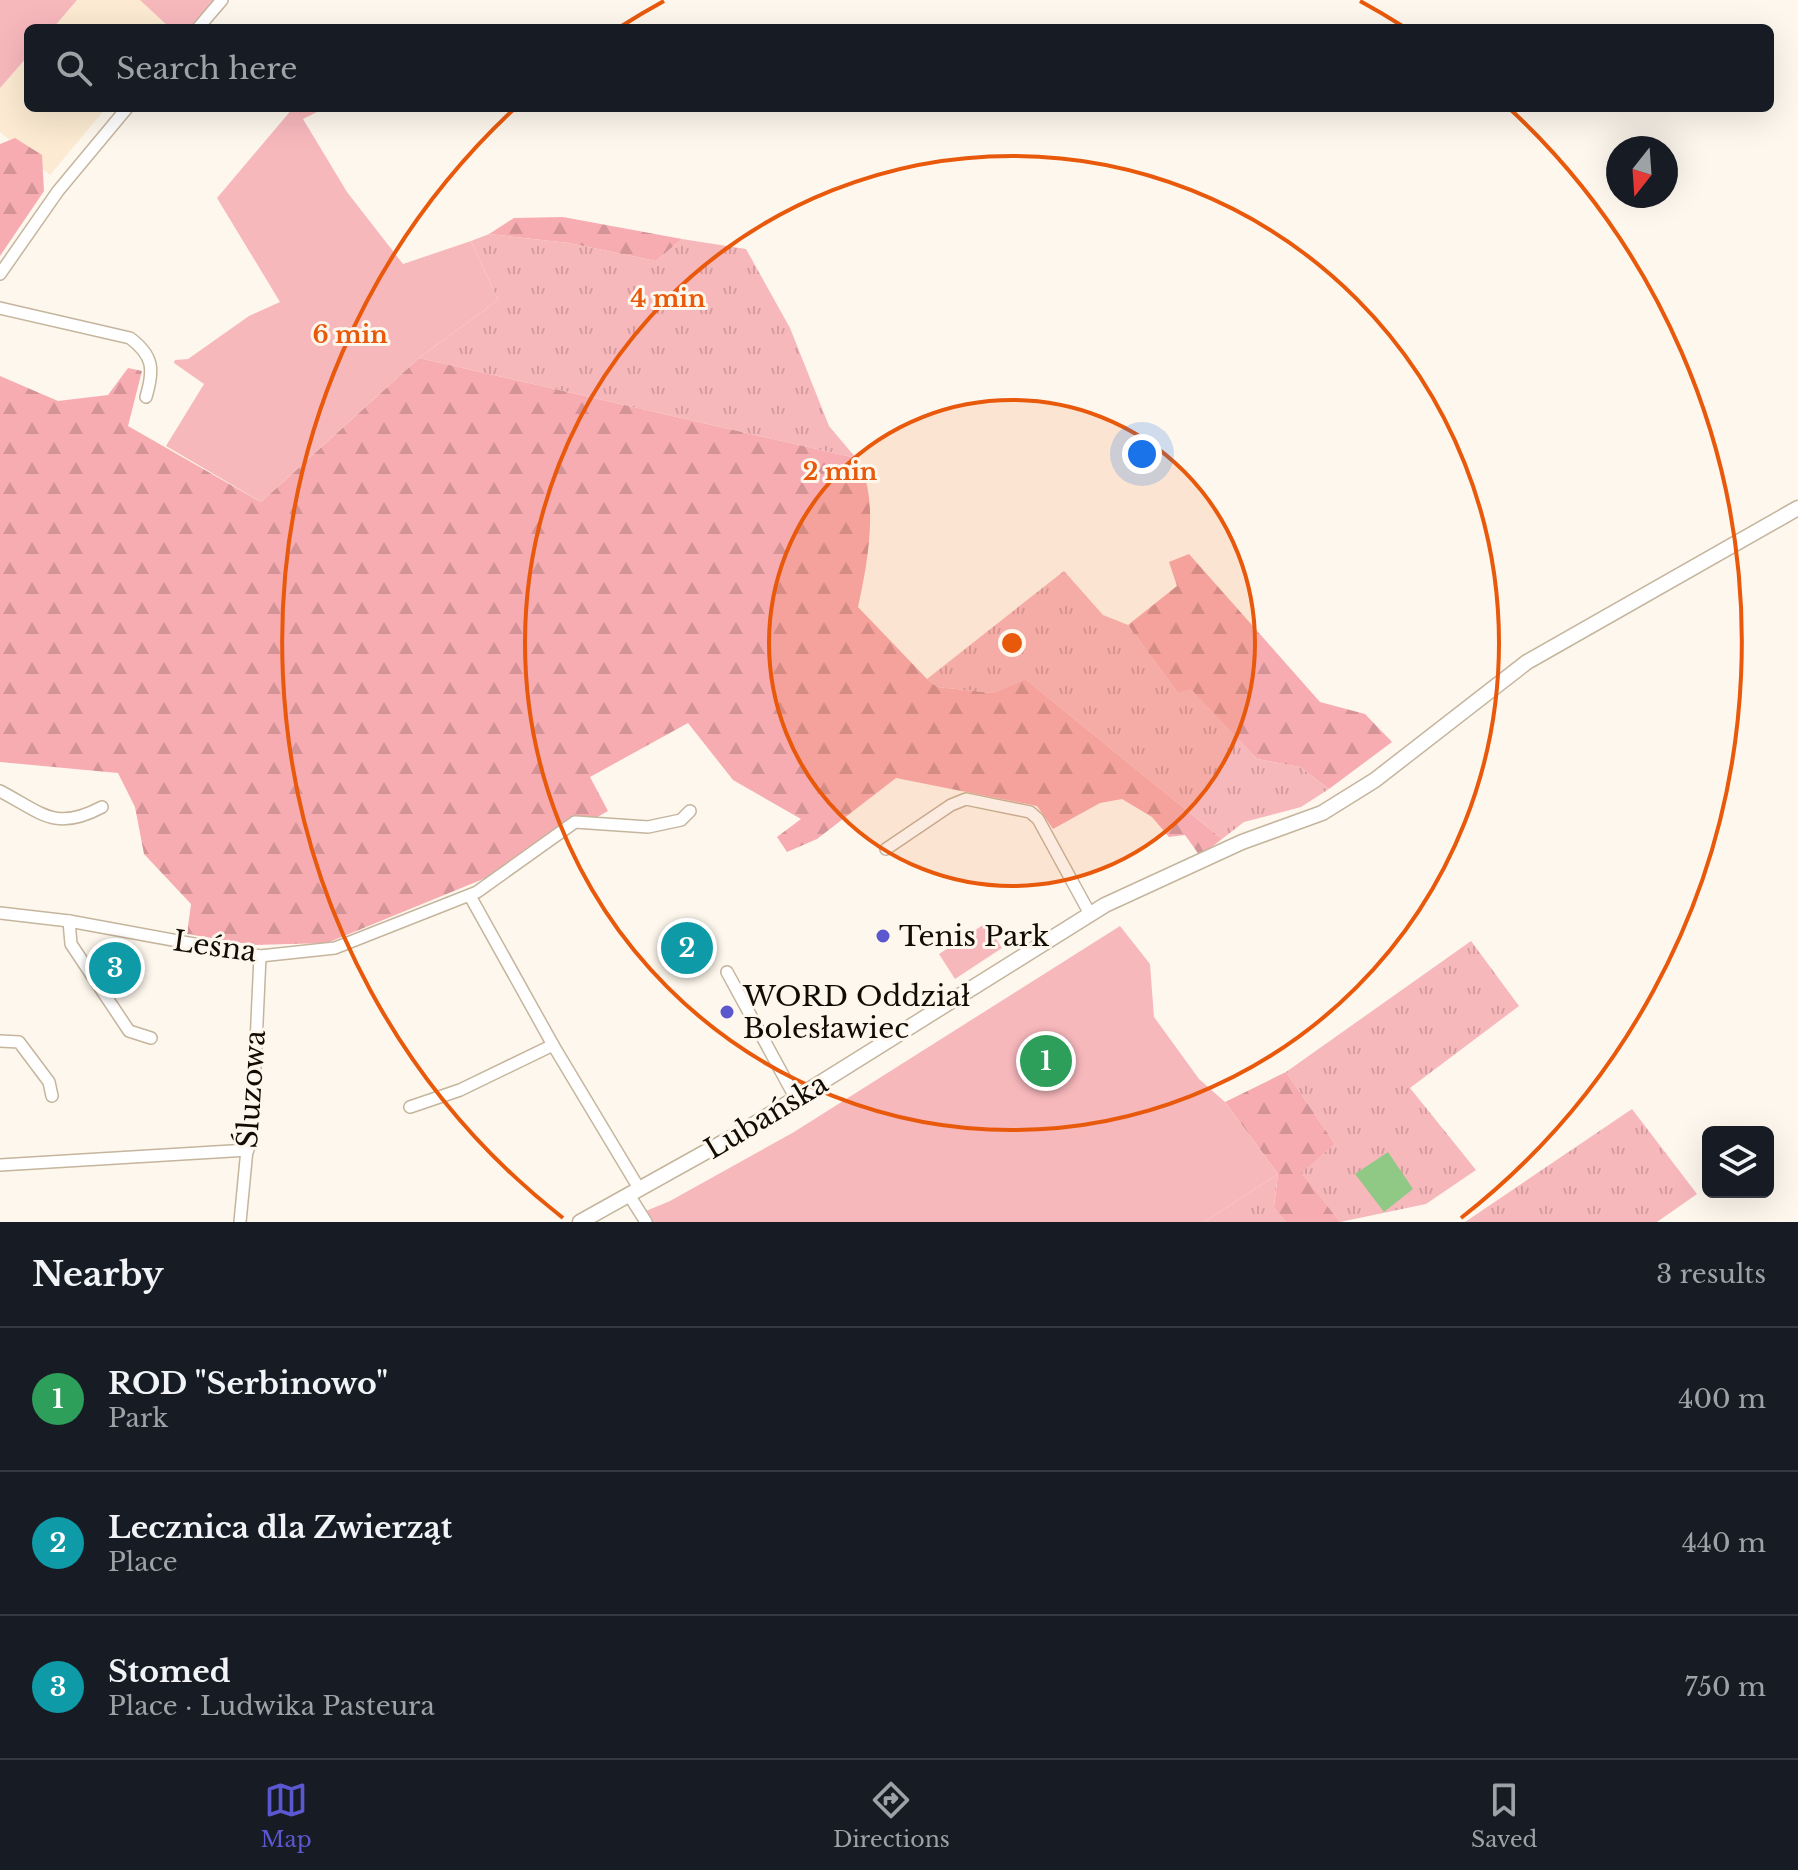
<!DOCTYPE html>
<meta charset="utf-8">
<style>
:root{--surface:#171b24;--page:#242831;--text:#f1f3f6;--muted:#9ea1a6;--line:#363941;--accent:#5b57cf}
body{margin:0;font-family:"Libre Baskerville",serif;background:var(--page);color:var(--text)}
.controls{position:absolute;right:24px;bottom:24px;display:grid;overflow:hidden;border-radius:12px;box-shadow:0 8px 32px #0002}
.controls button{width:72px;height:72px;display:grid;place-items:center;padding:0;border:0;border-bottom:2px solid var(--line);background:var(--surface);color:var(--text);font:40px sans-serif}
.compass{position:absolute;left:1606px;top:136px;width:72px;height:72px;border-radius:50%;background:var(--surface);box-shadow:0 8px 32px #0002;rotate:197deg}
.you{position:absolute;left:1142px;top:454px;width:28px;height:28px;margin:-20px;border:6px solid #fff;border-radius:50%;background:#1a73e8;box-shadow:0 0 0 12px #1a73e833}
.badge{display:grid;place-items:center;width:52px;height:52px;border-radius:50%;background:var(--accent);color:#fff;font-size:26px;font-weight:700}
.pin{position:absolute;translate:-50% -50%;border:4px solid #fff;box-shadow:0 2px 8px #0006}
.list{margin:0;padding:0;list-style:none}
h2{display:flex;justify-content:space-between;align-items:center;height:104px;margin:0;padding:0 32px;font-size:34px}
h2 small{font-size:26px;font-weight:400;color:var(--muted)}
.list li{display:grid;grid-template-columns:52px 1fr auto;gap:24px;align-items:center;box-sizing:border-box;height:144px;padding:0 32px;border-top:2px solid var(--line)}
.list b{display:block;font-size:30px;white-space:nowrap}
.list p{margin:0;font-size:26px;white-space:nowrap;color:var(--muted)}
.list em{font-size:26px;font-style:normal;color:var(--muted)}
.icon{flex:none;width:44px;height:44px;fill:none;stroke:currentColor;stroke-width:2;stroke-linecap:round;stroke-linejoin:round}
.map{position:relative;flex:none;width:1798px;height:1222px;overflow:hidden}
.search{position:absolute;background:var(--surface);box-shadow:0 8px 32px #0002;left:24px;right:24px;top:24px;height:88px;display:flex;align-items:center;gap:20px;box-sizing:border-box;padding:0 28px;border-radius:12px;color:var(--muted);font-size:30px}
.sheet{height:536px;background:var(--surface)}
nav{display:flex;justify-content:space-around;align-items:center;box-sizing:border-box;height:112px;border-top:2px solid var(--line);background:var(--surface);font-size:22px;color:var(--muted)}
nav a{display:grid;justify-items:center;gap:4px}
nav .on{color:var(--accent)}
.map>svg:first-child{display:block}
.built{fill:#fcebd2}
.grass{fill:url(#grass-tufts)}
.forest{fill:url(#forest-firs)}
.green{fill:#f7b8bc}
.water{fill:#90c986}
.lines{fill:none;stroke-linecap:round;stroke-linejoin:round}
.minor-casing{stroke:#c5b59d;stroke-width:14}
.tertiary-casing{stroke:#c5b59d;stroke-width:17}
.minor{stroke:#fff;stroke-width:11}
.tertiary{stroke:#fff;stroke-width:14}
.ring{fill:none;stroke:#e8590c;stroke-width:4}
.poi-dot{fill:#5b57cf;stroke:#fef7ed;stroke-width:3}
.labels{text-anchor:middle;stroke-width:6;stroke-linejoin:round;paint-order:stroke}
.poi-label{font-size:28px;fill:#110c04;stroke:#fef7ed;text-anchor:start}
.street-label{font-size:28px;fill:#110c04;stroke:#fef7ed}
.centre{fill:#e8590c;stroke:#fef7ed;stroke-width:4}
.ring-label{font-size:24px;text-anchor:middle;font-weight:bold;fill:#e8590c;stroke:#fef7ed;stroke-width:6;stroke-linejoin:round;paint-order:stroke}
</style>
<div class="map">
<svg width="1798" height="1222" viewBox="0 0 1798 1222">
<defs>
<pattern id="grass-tufts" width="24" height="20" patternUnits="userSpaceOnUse" patternTransform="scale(2)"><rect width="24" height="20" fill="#f7b8bc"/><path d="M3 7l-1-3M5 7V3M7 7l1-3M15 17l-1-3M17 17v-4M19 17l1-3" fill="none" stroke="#d39da0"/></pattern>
<pattern id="forest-firs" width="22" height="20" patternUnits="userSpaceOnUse" patternTransform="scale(2)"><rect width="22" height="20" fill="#f7acb1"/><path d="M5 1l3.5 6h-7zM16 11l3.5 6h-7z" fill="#d39397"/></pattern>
</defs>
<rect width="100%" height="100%" fill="#fef7ed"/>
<g class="built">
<path d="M77,0H140L170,28H53Z"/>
<path d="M28,56V108H106L50,175L0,132V88Z"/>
</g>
<g class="grass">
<path d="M489,234L569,243L656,261L682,239L746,249L790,328L829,426L856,458L419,358L498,300L471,241Z"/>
<path d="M1064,571L1103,615L1128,625L1178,693L1191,688L1257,759L1300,767L1329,789L1301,807L1244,822L1222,839L1025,679L993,693L937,687L927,679Z"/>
<path d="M1471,941L1519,1006L1410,1088L1476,1170L1426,1204L1340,1222L1300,1173L1335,1144L1286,1072Z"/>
<path d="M1632,1109L1697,1194L1657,1222H1465Z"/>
<path d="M1278,1174L1274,1206L1286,1222H1204Z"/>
</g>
<g class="forest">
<path d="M15,138L42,155L44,191L0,256V144Z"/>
<path d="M563,217L682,239L656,261L569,243L489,234L514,218Z"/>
<path d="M419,358L856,458C881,495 867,566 858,607L927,679L937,687L993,693L1025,679L1222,839L1200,856L1185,835L1169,837L1152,817L1122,799L1100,803L1053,829L1037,806L896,778L817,839L787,852L777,837L801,819L733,780L688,723L590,777L608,811L493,875L327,943L254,945L187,934L191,904L144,854L135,807L118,773L0,762V376L58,401L108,395L128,368L142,371L128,426L261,502Z"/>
<path d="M1189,554L1320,702L1365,714L1392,742L1329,789L1300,767L1257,759L1191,689L1178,693L1128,625L1177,586L1169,562Z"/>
<path d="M1286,1072L1335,1144L1301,1173L1340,1222H1286L1274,1207L1278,1174L1225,1102Z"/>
</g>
<g class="green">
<path d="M0,0H77L53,28H28V56L0,88Z"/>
<path d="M140,0H215L191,28H170Z"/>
<path d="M293,108H325L303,119L347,192L403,264L471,241L498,300L419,358L261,502L166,446L204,384L174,363L175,360L188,359L249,316L280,302L217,198Z"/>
<path d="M986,923L1002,948L955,979L939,954Z"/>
<path d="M1120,926L1150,964L1154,1017L1199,1079L1225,1102L1278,1174L1204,1222H646L641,1213L670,1201L794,1132Z"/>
</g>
<path class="water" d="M1388,1152L1413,1189L1384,1212L1355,1174Z"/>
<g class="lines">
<g class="minor-casing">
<g id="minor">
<path d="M198,28L222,0"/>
<path d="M0,274L58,191L127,108"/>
<path d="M0,308L130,338C154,356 154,370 146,397"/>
<path d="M0,791C42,813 55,832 102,807"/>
<path d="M886,849L951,805L966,799L1030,812L1038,819L1090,914"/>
<path d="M470,896L553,1045L640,1190"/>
<path d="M0,913L69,921L260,956L335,948L477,892L575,822L648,827L681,820L690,811"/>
<path d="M69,921L71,944L129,1031L151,1038"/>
<path d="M727,972L796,1099"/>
<path d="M0,1041L19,1042L49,1082L52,1096"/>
<path d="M410,1107L460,1090L553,1045"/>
<path d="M0,1165L248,1150"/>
<path d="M629,1195L646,1222"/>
<path d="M240,1222L255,1066L260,956"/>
</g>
</g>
<g class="tertiary-casing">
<path id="tertiary" d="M580,1222L745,1130L1105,905L1242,842L1322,813L1375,780L1527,662L1798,508"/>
</g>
<use href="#minor" class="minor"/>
<use href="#tertiary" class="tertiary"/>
</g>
<circle cx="1012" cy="643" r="243" fill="#e8590c" fill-opacity=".12"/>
<g class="ring">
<circle cx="1012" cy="643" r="243"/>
<circle cx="1012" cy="643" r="487"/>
<path d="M563 1218A730 730 0 0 1 514 109M620 27A730 730 0 0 1 664 1M1360 1A730 730 0 0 1 1404 27M1510 109A730 730 0 0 1 1461 1218"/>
</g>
<g class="poi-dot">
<circle cx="883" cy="936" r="8"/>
<circle cx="727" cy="1012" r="8"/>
</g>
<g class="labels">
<g class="poi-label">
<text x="899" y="946">Tenis Park</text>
<text x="743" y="1006">WORD Oddział<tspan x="743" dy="32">Bolesławiec</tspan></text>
</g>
<g class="street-label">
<text transform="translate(215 946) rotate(8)" y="10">Leśna</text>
<text transform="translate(251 1089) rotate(-86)" y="10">Śluzowa</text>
<text transform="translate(766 1116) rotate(-31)" y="10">Lubańska</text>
</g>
</g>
<circle cx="1012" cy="643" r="12" class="centre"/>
<g class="ring-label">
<text x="668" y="307">4 min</text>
<text x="350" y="343">6 min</text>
<text x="840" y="480">2 min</text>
</g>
</svg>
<div class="controls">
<button><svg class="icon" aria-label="layers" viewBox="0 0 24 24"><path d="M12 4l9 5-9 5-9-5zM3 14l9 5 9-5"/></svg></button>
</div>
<svg class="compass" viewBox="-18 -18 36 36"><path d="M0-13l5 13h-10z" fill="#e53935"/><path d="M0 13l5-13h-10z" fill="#9ea1a6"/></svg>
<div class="you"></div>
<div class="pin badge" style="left:1046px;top:1061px;background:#2e9e5b">1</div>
<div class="pin badge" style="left:687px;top:948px;background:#0f9aa8">2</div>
<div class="pin badge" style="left:115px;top:968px;background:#0f9aa8">3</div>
<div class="search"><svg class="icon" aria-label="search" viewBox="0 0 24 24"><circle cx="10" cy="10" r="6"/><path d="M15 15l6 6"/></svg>Search here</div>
</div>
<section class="sheet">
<h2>Nearby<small>3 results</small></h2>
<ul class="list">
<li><span class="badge" style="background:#2e9e5b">1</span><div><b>ROD &quot;Serbinowo&quot;</b><p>Park</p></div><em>400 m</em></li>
<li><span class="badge" style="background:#0f9aa8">2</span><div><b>Lecznica dla Zwierząt</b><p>Place</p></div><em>440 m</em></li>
<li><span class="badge" style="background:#0f9aa8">3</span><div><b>Stomed</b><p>Place · Ludwika Pasteura</p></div><em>750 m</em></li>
</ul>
</section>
<nav>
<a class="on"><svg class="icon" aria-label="map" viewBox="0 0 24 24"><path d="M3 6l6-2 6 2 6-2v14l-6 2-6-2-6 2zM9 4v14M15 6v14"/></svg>Map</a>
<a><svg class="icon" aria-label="directions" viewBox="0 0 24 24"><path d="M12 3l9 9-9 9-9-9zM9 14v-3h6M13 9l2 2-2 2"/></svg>Directions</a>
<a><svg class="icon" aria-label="saved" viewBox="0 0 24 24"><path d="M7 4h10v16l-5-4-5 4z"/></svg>Saved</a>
</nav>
